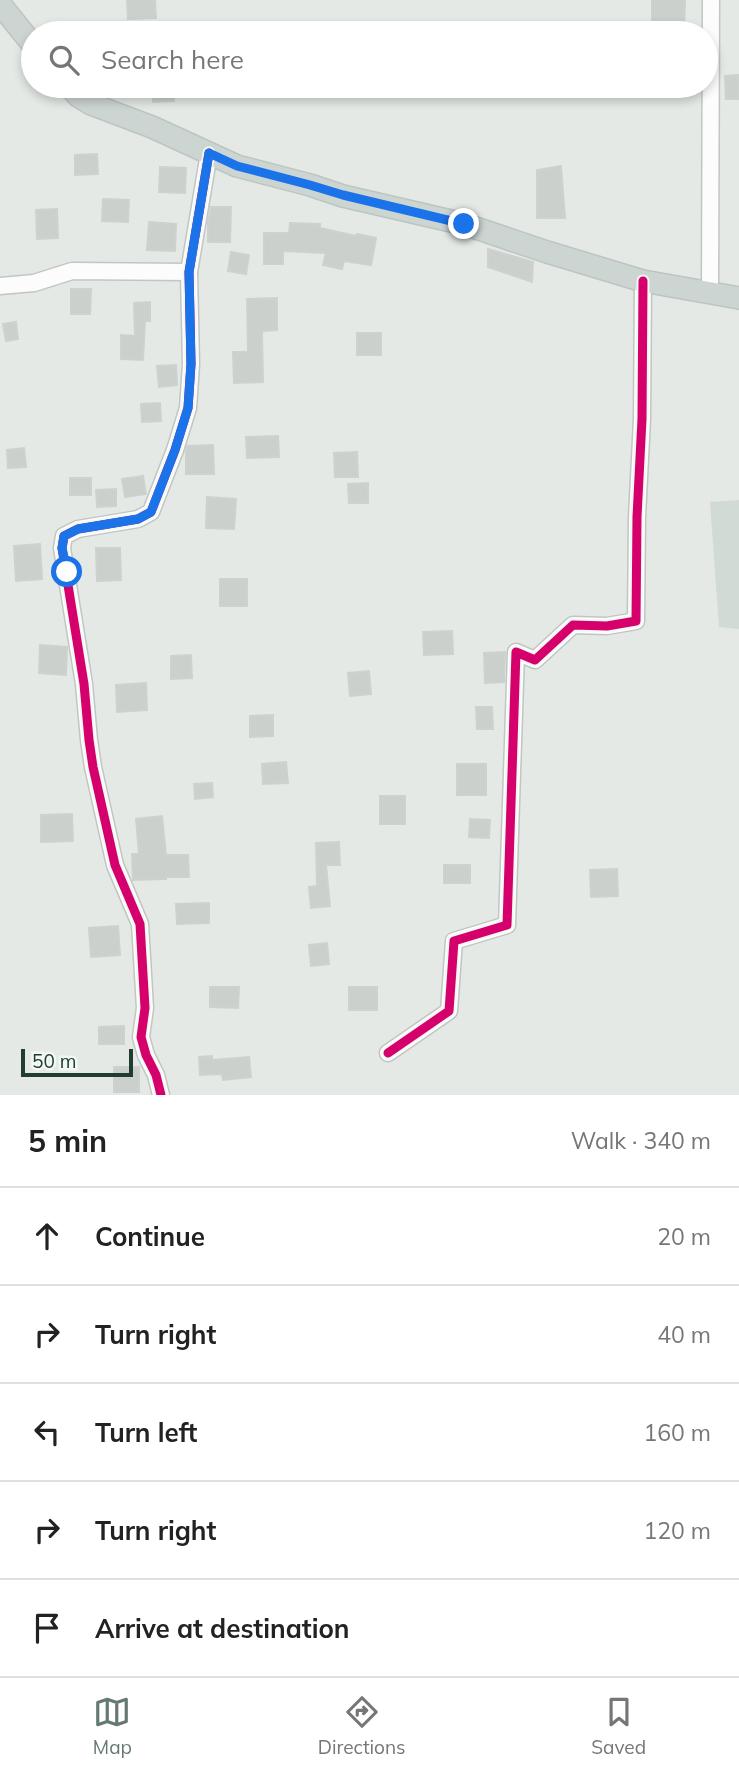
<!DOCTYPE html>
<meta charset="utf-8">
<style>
:root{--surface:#fff;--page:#f6f6f6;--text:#222;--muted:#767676;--line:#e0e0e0;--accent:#667970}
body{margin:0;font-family:Mulish,sans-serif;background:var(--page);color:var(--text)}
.scale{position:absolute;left:21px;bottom:18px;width:112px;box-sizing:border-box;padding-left:7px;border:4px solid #223c31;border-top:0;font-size:19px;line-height:24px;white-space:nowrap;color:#223c31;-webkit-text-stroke:5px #f2f8f4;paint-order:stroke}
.stop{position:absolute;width:21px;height:21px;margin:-16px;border:5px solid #1a73e8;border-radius:50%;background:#fff}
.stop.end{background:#1a73e8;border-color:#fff;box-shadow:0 2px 7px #0008}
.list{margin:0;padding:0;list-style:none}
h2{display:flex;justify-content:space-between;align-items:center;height:91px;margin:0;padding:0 28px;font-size:30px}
h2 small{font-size:23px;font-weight:400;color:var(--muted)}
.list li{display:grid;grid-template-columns:46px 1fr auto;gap:21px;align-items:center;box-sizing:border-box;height:98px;padding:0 28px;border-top:2px solid var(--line)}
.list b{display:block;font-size:26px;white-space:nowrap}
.list em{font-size:23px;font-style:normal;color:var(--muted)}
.icon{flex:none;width:38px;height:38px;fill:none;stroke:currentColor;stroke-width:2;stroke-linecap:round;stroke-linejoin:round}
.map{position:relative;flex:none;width:739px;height:1095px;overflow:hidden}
.search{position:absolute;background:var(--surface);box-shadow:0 4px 10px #0003;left:21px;right:21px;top:21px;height:77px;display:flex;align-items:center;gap:18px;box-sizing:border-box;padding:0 24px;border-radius:38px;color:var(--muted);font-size:26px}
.sheet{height:581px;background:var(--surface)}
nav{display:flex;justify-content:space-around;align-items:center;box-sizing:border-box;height:98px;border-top:2px solid var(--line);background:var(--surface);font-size:19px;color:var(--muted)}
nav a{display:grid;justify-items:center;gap:4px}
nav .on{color:var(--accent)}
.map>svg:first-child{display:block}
.built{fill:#d2dad5}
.building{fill:#cbd0cd;stroke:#cdd2cf;stroke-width:2}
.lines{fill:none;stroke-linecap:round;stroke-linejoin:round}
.minor-casing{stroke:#c1c6c3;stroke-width:19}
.major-casing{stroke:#bdc5c1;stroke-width:24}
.minor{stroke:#fbfcfb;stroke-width:16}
.major{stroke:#cdd5d2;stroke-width:21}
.cycleway-casing{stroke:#f2f8f4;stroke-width:13}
.cycleway{stroke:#d6006c;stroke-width:9}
.route{stroke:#1a73e8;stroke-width:9}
</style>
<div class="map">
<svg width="739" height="1095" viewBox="0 0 739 1095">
<rect width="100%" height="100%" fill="#e4e9e6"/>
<path class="built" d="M739,500V629L719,627L710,502Z"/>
<g class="building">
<path d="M127,0H155L156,18L128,19Z"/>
<path d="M652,0H685L684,30L652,29Z"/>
<path d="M739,75V99H726L725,76Z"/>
<path d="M153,86H173L174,101L153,102Z"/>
<path d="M97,154L98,174L75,175V155Z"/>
<path d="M561,166L565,218H537V170Z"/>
<path d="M160,167L186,168L185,193L159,192Z"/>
<path d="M103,199L129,200L128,222L102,221Z"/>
<path d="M211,207H231L230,242H208V222Z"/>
<path d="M57,209L58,238L37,239L36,210Z"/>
<path d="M149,222L176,224L175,251L147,250Z"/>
<path d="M290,223L320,224V228L356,236L357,234L376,238L371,265L344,261L342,269L323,265L326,253L283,251V264H264V233H289Z"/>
<path d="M488,249L533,262L532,282L488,267Z"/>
<path d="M231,252L249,255L246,274L228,271Z"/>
<path d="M71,289H91L90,314H71Z"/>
<path d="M277,298V330L262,331L263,382L234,383L233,352H248L247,299Z"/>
<path d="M150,302V321H145L143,360L121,359V335L135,336L134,303Z"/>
<path d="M16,322L18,339L6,341L3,324Z"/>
<rect x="357" y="333" width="24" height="22"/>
<path d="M176,365L177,385L159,387L157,366Z"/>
<path d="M160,403L161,421L142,422L141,404Z"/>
<path d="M278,436L279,457L247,458L246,437Z"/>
<path d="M213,445L214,474H186V451L187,446Z"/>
<path d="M24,448L26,467L8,468L7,450Z"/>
<path d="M357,452L358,477H335L334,453Z"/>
<path d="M143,476L146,494L125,497L122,479Z"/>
<rect x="70" y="478" width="21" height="17"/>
<path d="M368,483V503H349L348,484Z"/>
<path d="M116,489V506L97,507L96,490Z"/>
<path d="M207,497L236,499L234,529L206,528Z"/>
<path d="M40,544L42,579L16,581L14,546Z"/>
<path d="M96,548H120L121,580L97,581Z"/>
<rect x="220" y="579" width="27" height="27"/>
<path d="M452,631L453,654L424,655L423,632Z"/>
<path d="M40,645L67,647L66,675L39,673Z"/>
<path d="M505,652L504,682L485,683L484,653Z"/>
<path d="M191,655L192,678L171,679V656Z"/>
<path d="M369,671L371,694L350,696L348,673Z"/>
<path d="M146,683L147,710L117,712L116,685Z"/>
<path d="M476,707H492L493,729H477Z"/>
<path d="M273,715V736L250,737V716Z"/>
<path d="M286,762L288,783L263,784L262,764Z"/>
<rect x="457" y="764" width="29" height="31"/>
<path d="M212,783L213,797L195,799L194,784Z"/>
<rect x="380" y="796" width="25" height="28"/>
<path d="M72,814L73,841L41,842V815Z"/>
<path d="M162,816L166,855H188L189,877H166V879L133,880L132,854H139L136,819Z"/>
<path d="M470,819L490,820L489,838L469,837Z"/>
<path d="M339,842L340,865H326L330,906L311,908L309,887L317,886L316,843Z"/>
<rect x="444" y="865" width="26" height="18"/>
<path d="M617,869L618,896L591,897L590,870Z"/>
<path d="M209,903V923L177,924L176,904Z"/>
<path d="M118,926L120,955L91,957L89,928Z"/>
<path d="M327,943L329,964L311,966L309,945Z"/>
<path d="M210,987H239L238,1008L210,1007Z"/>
<rect x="349" y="987" width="28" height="23"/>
<path d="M124,1026V1044H99V1027Z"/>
<path d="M212,1056V1060L249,1057L251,1077L223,1080L222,1074L200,1075L199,1057Z"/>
<rect x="114" y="1067" width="25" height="25"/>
</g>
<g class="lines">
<g class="minor-casing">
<g id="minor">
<path d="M0,286L34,283L72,271L189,272"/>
<path d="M710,293L711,0"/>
<path d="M388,1053L449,1011L454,941L507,925L516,652L535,660L573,625L607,626L636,621L637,517L642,419L643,281"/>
<path d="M161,1095L156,1075L146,1055L141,1037L145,1008L140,924L115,865L93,767L89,740L84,684L62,548L64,536L78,529L138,519L151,512L175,450L188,408L191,364L189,272L209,153"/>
</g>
</g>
<g class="major-casing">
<g id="major">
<path d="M0,4L33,45"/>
<path d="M69,86L78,96L91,104L152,127L237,166L310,185L343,196L464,224L547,252L643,281L739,298"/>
</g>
</g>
<use href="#minor" class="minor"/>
<use href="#major" class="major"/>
<g class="cycleway-casing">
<g id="cycleway">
<path d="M388,1053L449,1011L454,941L507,925L516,652L535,660L573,625L607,626L636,621L637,517L642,419L643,281"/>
<path d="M161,1095L156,1075L146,1055L141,1037L145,1008L140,924L115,865L93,767L89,740L84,684L62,548L64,536L78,529L138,519L151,512L175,450L188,408L191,364L189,272L209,153"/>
</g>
</g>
<use href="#cycleway" class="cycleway"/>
</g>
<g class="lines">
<path class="route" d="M67,572L62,548L64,536L78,529L138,519L151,512L175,450L188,408L191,364L189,272L209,153L237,166L310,185L343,195L464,224"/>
</g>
</svg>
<div class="scale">50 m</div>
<div class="stop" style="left:67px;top:572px"></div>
<div class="stop end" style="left:464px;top:224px"></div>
<div class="search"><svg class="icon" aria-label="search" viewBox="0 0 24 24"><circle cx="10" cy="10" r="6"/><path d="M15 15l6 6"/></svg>Search here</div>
</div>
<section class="sheet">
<h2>5 min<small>Walk · 340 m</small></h2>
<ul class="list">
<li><svg class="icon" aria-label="ahead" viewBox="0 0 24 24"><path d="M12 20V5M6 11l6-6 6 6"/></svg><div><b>Continue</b></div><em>20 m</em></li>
<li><svg class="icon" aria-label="right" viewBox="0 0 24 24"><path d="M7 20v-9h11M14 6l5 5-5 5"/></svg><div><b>Turn right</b></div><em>40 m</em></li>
<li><svg class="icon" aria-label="left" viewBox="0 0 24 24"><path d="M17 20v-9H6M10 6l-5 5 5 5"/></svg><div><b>Turn left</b></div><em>160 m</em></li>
<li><svg class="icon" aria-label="right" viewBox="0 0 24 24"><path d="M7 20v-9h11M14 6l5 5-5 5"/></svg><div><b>Turn right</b></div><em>120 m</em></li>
<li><svg class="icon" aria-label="arrive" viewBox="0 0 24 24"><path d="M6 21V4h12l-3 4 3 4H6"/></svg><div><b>Arrive at destination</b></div></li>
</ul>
</section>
<nav>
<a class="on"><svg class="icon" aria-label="map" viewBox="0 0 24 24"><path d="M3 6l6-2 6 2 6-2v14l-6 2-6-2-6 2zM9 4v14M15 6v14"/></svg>Map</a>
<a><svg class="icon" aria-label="directions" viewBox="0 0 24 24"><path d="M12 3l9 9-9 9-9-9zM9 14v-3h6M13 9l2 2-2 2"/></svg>Directions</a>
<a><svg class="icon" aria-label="saved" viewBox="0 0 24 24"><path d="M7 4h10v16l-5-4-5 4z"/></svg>Saved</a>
</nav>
